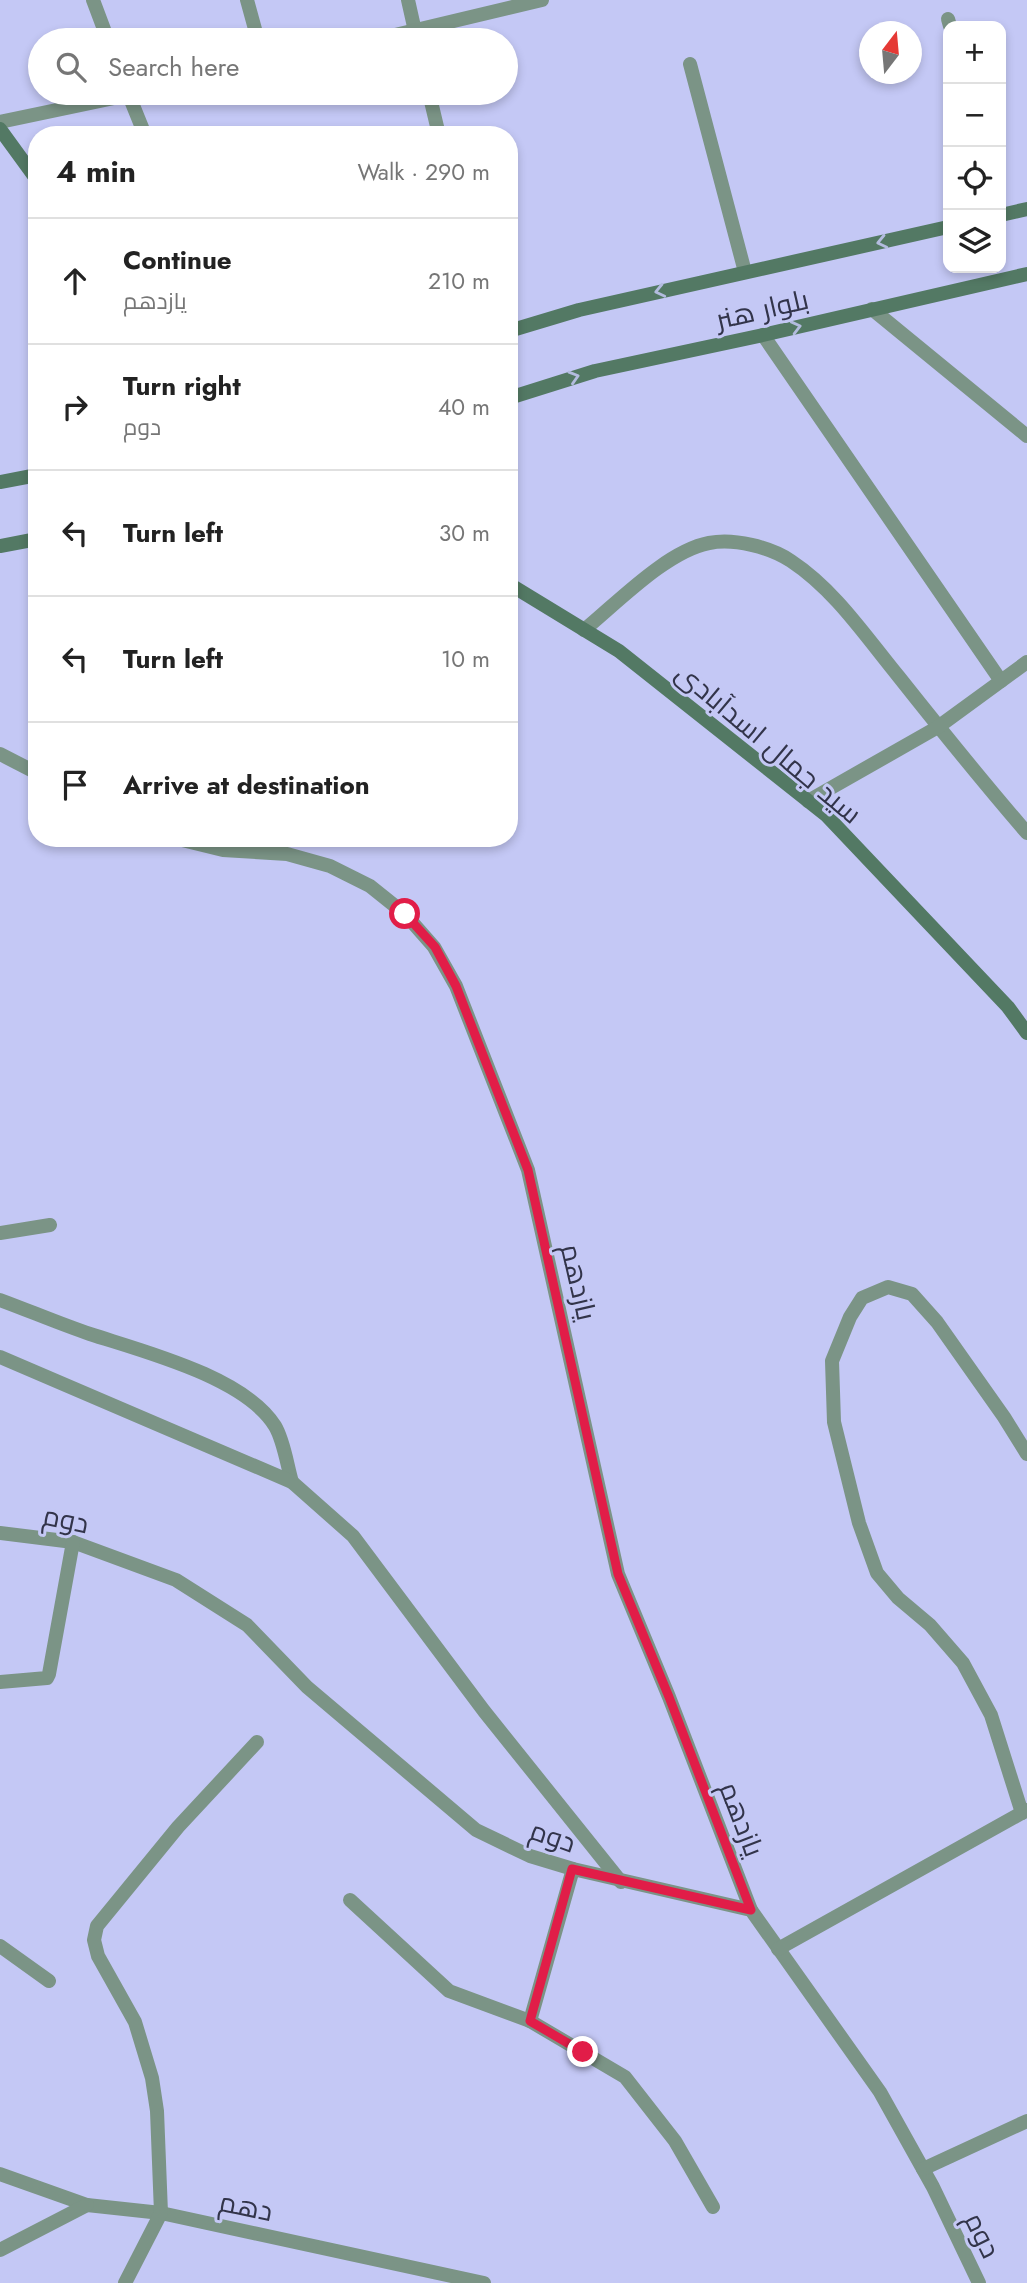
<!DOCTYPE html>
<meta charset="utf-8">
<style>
:root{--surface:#fff;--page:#f6f6f6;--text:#222;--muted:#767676;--line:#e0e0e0}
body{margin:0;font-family:Jost,Cairo,sans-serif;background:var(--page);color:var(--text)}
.controls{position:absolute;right:21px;top:21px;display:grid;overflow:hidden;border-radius:14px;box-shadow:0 4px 10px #0003}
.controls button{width:63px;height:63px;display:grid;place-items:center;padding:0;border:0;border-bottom:2px solid var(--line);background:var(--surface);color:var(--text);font:35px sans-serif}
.compass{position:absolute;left:859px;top:21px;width:63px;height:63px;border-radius:50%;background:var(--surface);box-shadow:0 4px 10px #0003;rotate:16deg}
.stop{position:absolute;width:21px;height:21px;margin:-16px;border:5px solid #e11d48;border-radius:50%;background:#fff}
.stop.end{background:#e11d48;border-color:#fff;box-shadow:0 2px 7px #0008}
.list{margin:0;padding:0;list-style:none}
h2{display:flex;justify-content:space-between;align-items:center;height:91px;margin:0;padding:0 28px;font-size:30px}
h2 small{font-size:23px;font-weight:400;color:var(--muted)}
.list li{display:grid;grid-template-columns:46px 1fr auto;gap:21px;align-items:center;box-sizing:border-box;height:126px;padding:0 28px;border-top:2px solid var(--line)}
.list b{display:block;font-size:26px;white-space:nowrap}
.list p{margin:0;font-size:23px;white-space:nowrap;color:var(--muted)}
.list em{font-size:23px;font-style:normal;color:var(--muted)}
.icon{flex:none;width:38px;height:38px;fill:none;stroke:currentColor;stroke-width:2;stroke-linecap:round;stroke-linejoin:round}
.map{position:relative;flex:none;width:1027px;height:2283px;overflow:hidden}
.search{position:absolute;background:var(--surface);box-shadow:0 4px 10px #0003;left:28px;top:28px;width:490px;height:77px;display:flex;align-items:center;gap:18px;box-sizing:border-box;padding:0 24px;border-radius:38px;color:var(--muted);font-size:26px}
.panel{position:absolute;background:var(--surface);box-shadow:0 4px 10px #0003;left:28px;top:126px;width:490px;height:721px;border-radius:28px}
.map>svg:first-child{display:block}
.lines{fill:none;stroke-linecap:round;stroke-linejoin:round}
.street{stroke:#7b9486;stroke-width:14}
.secondary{stroke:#537964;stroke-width:14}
.oneway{stroke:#b3bcdf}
.route{stroke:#e11d48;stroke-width:9}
.labels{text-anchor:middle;stroke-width:6;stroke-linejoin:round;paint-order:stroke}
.street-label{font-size:28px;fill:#32344a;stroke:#c4c8f5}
</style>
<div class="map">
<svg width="1027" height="2283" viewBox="0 0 1027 2283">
<rect width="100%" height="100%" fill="#c4c8f5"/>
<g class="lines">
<g class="street">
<path d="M93,0L108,40"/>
<path d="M247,0L258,40"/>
<path d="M408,0L417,40"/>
<path d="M948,19L950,26"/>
<path d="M374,40L542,0"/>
<path d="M690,64L745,272"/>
<path d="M128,93L145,135"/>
<path d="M429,93L439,135"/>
<path d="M0,122L138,93"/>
<path d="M872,309L1027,436"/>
<path d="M763,335L1001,681"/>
<path d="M584,630C618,602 667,551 709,543C734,538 770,547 791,561C835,590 866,637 899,677C941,730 983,782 1027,833"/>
<path d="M0,754L37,773"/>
<path d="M808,801L938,727L1027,662"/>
<path d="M174,838L223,850L287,854L330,866L370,886L405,914L434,947L456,986L528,1170L618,1574L669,1697L751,1910"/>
<path d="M0,1233L50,1225"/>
<path d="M0,1300C30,1311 60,1324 90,1334C142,1351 245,1377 275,1426C284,1441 287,1465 292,1482"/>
<path d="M0,1357L292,1482L353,1536L484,1711L621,1882"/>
<path d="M0,1533L73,1542L176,1580L247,1625L307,1687L476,1830L530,1856L573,1869L751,1910L880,2092L933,2187L979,2283"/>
<path d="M0,1682L47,1678L49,1674L73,1542"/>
<path d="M1022,1813L991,1715L963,1663L930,1625L898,1598L877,1573L859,1523L834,1422L832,1361L850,1317L862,1298L888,1287L912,1294L937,1322L1004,1417L1027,1454"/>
<path d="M350,1900L449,1991L530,2021L625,2077L675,2141L713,2207"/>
<path d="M0,1946L49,1981"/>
<path d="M778,1949L1027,1810"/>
<path d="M530,2021L573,1869"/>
<path d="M923,2169L1027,2121"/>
<path d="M0,2174L87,2205L161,2213L484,2283"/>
<path d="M0,2250L87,2205"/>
<path d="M125,2283L161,2213L157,2111L152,2078L135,2022L98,1956L94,1940L97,1926L178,1827L257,1742"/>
</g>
<g class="secondary">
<path d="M0,129L37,180"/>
<path d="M1001,215L1027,209"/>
<path d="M509,331L579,310L948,227"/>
<path d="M509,398L595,371L763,335L1027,274"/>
<path d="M0,482L37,475"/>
<path d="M0,546L37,539"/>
<path d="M509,584L619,651L826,815L1008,1007L1027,1033"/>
</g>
</g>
<defs><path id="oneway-chevron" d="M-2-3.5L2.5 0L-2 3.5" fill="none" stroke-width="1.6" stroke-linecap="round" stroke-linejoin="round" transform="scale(1.75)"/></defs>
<g class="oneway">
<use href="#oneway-chevron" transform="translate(882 242) rotate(167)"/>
<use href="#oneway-chevron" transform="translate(660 291) rotate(167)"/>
<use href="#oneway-chevron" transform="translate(796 327) rotate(-14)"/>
<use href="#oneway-chevron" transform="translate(574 377) rotate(-17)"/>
</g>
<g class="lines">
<path class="route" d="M405,914L435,947L456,986L528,1170L618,1574L669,1697L751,1910L572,1869L530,2021L583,2052"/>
</g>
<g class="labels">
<g class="street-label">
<text transform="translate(762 309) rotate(-13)" y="10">بلوار هنر</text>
<text transform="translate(769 743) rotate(40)" y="10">سید جمال اسدآبادی</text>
<text transform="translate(579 1282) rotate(77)" y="10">یازدهم</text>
<text transform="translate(66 1519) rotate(12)" y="10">دوم</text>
<text transform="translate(742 1819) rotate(69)" y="10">یازدهم</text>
<text transform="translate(553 1836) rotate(19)" y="10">دوم</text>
<text transform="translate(246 2206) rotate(12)" y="10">دهم</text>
<text transform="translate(983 2235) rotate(64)" y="10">دوم</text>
</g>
</g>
</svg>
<div class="controls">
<button>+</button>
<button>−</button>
<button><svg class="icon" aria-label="locate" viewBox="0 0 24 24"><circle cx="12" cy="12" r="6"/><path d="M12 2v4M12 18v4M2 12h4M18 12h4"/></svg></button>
<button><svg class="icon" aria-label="layers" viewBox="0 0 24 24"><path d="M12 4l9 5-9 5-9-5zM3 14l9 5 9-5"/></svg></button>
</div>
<svg class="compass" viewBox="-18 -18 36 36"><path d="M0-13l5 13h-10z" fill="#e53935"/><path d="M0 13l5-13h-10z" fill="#767676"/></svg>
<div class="stop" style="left:405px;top:914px"></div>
<div class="stop end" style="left:583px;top:2052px"></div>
<div class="search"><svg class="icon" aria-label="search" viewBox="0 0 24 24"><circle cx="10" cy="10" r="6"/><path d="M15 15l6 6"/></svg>Search here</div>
<section class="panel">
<h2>4 min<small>Walk · 290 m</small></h2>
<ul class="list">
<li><svg class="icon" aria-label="ahead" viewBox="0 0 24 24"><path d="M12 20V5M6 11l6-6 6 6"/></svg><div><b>Continue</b><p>یازدهم</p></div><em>210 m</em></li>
<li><svg class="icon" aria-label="right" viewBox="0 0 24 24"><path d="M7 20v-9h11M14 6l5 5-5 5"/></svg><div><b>Turn right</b><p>دوم</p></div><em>40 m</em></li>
<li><svg class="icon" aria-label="left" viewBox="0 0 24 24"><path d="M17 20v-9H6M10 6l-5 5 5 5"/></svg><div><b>Turn left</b></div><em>30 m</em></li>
<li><svg class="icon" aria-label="left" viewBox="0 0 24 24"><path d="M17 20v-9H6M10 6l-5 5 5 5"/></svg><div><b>Turn left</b></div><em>10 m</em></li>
<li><svg class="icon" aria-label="arrive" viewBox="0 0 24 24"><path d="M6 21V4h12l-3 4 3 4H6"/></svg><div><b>Arrive at destination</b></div></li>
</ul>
</section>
</div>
